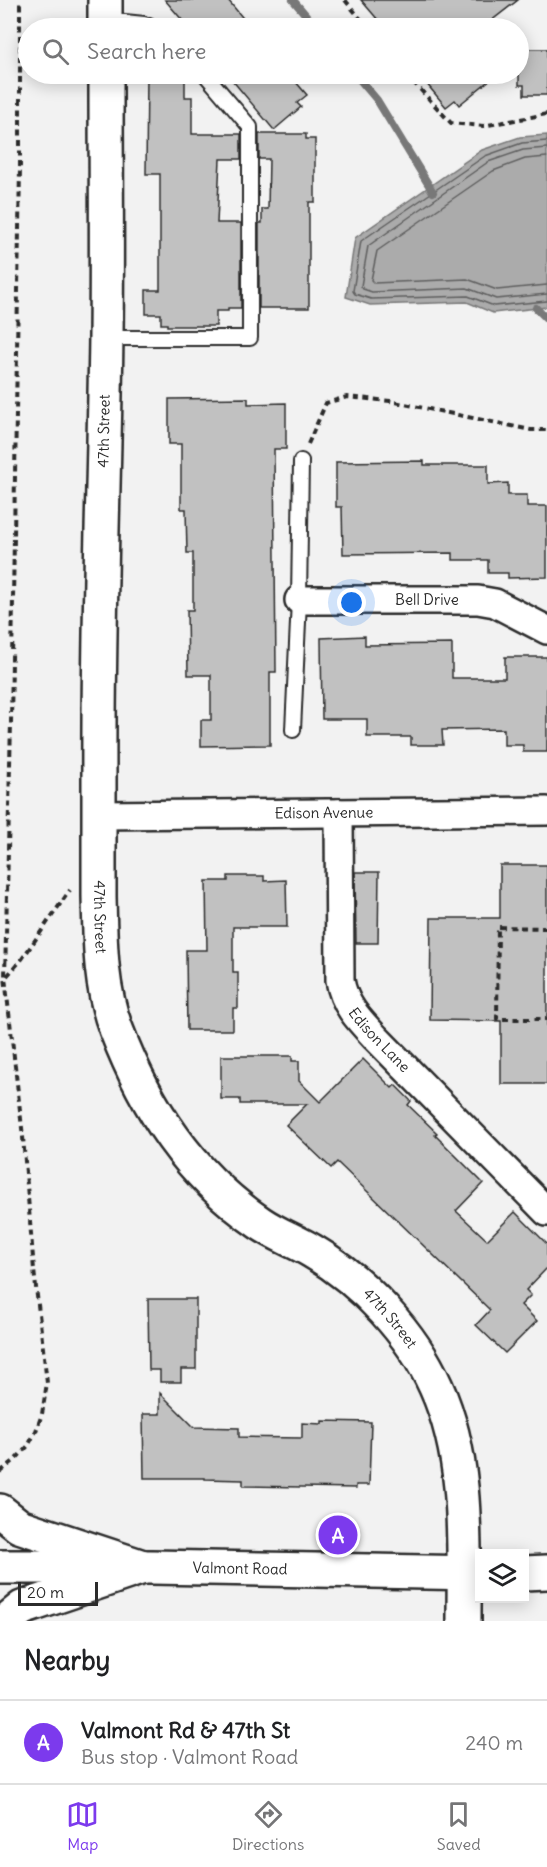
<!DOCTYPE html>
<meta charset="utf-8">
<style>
:root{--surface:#fff;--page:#f6f6f6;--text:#202124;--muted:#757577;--line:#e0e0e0;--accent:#7c3aed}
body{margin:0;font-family:Delius,sans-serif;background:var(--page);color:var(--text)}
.controls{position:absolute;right:18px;bottom:18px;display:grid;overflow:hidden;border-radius:0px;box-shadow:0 3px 15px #0003}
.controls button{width:54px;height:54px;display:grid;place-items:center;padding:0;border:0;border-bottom:2px solid var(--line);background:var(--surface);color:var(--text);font:30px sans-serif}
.scale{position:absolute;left:18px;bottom:15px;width:80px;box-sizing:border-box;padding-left:6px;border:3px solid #2b2b2b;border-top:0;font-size:16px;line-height:21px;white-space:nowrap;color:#2b2b2b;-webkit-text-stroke:4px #fff;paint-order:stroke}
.you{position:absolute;left:352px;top:603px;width:21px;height:21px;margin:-15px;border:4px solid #fff;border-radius:50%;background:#1a73e8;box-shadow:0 0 0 9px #1a73e833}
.badge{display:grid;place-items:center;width:39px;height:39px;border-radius:50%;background:var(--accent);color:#fff;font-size:20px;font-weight:700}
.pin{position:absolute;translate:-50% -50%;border:3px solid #fff;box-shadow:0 2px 6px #0006}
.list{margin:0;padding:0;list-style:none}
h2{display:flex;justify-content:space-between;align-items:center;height:78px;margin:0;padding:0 24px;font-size:26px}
h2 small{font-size:20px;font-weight:400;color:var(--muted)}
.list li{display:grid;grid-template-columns:39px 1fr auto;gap:18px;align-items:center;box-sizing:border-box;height:84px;padding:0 24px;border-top:2px solid var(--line)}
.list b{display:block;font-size:22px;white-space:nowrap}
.list p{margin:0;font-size:20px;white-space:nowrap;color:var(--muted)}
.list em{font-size:20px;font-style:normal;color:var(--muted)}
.icon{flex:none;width:33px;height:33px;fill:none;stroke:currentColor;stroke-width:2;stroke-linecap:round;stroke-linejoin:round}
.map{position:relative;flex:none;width:547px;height:1621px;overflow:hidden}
.search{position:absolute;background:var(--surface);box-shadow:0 3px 15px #0003;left:18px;right:18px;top:18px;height:66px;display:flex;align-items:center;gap:15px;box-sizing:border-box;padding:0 21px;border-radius:33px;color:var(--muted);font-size:22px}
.sheet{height:162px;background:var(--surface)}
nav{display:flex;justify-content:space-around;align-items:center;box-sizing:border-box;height:84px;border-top:2px solid var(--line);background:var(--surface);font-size:16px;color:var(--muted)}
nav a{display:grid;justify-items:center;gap:3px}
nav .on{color:var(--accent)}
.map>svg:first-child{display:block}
.water{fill:#ababab;stroke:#787878;stroke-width:1.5}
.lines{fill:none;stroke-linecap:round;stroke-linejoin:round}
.shore{stroke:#5e5e5e;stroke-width:1.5}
.stream{stroke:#787878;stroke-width:8}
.building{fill:#c1c1c1;stroke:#2b2b2b;stroke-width:1.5}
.service-casing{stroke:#2b2b2b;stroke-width:18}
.minor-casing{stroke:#2b2b2b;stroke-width:32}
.tertiary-casing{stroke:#2b2b2b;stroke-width:38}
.secondary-casing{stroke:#2b2b2b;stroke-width:38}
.trunk-casing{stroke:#2b2b2b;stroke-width:38}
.path{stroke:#2b2b2b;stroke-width:4;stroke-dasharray:6 4.5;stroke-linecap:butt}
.service{stroke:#fff;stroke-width:14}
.minor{stroke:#fff;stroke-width:27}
.tertiary{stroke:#fff;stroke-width:33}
.secondary{stroke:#fff;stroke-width:33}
.trunk{stroke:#fff;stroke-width:33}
.labels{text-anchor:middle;stroke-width:5;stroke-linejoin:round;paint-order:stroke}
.street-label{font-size:15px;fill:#2b2b2b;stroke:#fff}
</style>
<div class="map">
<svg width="547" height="1621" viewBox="0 0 547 1621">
<rect width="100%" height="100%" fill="#f2f2f2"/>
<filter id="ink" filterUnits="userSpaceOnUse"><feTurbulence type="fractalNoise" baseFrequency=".0167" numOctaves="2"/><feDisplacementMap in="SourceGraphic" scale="12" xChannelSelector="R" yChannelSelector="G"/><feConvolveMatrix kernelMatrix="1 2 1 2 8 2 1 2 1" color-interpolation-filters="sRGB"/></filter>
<g filter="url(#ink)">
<path class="water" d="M547,135V307L493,313L467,302L370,305L346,297L355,238L482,150L520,137Z"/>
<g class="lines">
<g class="shore">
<path d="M547,141L522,143L485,156L361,241L353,291L355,294L371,299L468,296L494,306L547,301"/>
<path d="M547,148L523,150L488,162L368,246L361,286L363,289L372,292L467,288L496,299L547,294"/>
<path d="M547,157L525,159L493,171L377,251L371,280L374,283L467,279L497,290L547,285"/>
</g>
<g class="stream">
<path d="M293,0L317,28"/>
<path d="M355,74L377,100L433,192"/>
<path d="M536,308L547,319"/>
</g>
</g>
<g class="building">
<path d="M165,0H228L251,28H189Z"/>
<path d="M361,0H518L482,28H385Z"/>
<path d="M519,49H547V95H524V85H519Z"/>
<path d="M147,74H185V97H192V134H241V159H220L217,223H241V308H228V311H216V326H167V324H161V314H146V290H160V174H146Z"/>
<path d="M227,74H289L307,95L297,103L301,107L274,130Z"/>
<path d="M436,74H497L459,105L455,100L446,107L426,83Z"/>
<path d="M259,134H306V139H315V202H309V308H259V223H262V209H268L269,159H259Z"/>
<path d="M248,398V404L286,403V449H274L276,672H270V745L201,746V720H211V675H188L187,610H193V553H187L186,509H181V444H169V399Z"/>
<path d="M424,461V465H488V484L508,483V495H527V506H547V577L508,578V573H488V560H453V553L343,554L342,507H336V462Z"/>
<path d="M365,636V645L452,644V678H505V657H547V752H523V745H504V729L442,730L443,745H411V737H367V719H322L321,638Z"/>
<path d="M500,865H547V1084H501V1021L430,1020L431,918H500Z"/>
<path d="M355,872H379L378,943H356Z"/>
<path d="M228,876H264V881L286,880L287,927H233V972H238V1008H233V1030H187L186,950H207L206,881H228Z"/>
<path d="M221,1056H292V1061H299V1081L320,1102L363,1059L392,1088L395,1085L411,1101L408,1105L437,1133L435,1135L483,1183L456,1211L487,1240L515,1212L547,1244V1268L526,1290L531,1295L521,1305L537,1321L505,1353L476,1325L490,1310L337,1162L331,1168L286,1125L307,1104H240V1099H221Z"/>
<path d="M148,1299H196V1369H181V1382H160V1370H149Z"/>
<path d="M160,1393L194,1427L239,1428V1437L302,1438V1423L322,1424V1421L371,1422L369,1485H356V1488L243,1486V1480L205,1479V1478H144L143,1414H160Z"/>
</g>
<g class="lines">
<g class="service-casing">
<g id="service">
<path d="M105,20L144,24L154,28"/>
<path d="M106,338H250V127L205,74"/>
<path d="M293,730L299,600L301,461"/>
</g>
</g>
<g class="minor-casing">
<g id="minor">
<path id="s1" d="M299,600H478L495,603L547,630"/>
<path id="s2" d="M339,813L340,980C344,1005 359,1020 376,1038L547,1212"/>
<path id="s3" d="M99,815L547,811"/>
</g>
</g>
<g class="tertiary-casing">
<g id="tertiary">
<path d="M105,0V28"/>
<path id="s4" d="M106,74C106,161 107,249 106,336C104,483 98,630 99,777C99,816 99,856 99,896C100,940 100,987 116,1029C146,1108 190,1175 260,1223C276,1234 295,1241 312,1251C363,1281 412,1333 436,1387C469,1460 464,1544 464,1621"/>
</g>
</g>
<g class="secondary-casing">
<g id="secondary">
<path id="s5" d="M0,1567H151L480,1573"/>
<path d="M524,1573L547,1572"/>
</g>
</g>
<g class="trunk-casing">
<g id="trunk">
<path d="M0,1511L19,1526L143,1567"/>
<path d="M6,1621L22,1608L143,1567"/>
</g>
</g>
<g class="path">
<path d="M345,0L368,28"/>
<path d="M406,74L451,123L483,126L547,114"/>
<path d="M308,444L326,403L347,397L390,401L531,430H547"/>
<path d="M547,928L498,927L497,1019H547"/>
<path d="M7,976L22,959L70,890"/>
<path d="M0,1472L15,1460L28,1446L36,1431L42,1414L47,1383L34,1270L23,1137L5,977L11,722L20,167V0"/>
</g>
<use href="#service" class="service"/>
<use href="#minor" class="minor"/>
<use href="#tertiary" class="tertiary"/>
<use href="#secondary" class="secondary"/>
<use href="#trunk" class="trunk"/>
</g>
</g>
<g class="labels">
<g class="street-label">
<text transform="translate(104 431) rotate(-89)" y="5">47th Street</text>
<text dy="5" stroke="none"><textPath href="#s1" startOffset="128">Bell Drive</textPath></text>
<text dy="5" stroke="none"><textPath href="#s3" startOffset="225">Edison Avenue</textPath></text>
<text dy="5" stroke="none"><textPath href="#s4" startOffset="843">47th Street</textPath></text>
<text dy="5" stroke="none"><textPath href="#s2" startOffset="240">Edison Lane</textPath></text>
<text dy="5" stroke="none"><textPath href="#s4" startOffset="1365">47th Street</textPath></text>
<text dy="5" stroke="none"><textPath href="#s5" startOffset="240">Valmont Road</textPath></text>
</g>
</g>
</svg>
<div class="controls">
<button><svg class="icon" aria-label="layers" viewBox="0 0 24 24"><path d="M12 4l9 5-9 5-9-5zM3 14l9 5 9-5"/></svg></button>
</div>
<div class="scale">20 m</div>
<div class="you"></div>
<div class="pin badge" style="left:338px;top:1535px">A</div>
<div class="search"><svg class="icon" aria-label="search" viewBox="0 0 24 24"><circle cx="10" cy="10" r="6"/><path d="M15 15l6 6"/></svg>Search here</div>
</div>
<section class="sheet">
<h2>Nearby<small></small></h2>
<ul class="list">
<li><span class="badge">A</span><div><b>Valmont Rd &amp; 47th St</b><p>Bus stop · Valmont Road</p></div><em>240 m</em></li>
</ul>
</section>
<nav>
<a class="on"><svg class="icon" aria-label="map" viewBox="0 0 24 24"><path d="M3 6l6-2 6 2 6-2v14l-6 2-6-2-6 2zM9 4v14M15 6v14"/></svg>Map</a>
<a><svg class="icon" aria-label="directions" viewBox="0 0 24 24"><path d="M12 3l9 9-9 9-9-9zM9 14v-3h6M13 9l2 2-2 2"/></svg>Directions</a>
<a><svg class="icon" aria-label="saved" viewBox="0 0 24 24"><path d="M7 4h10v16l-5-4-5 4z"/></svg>Saved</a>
</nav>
